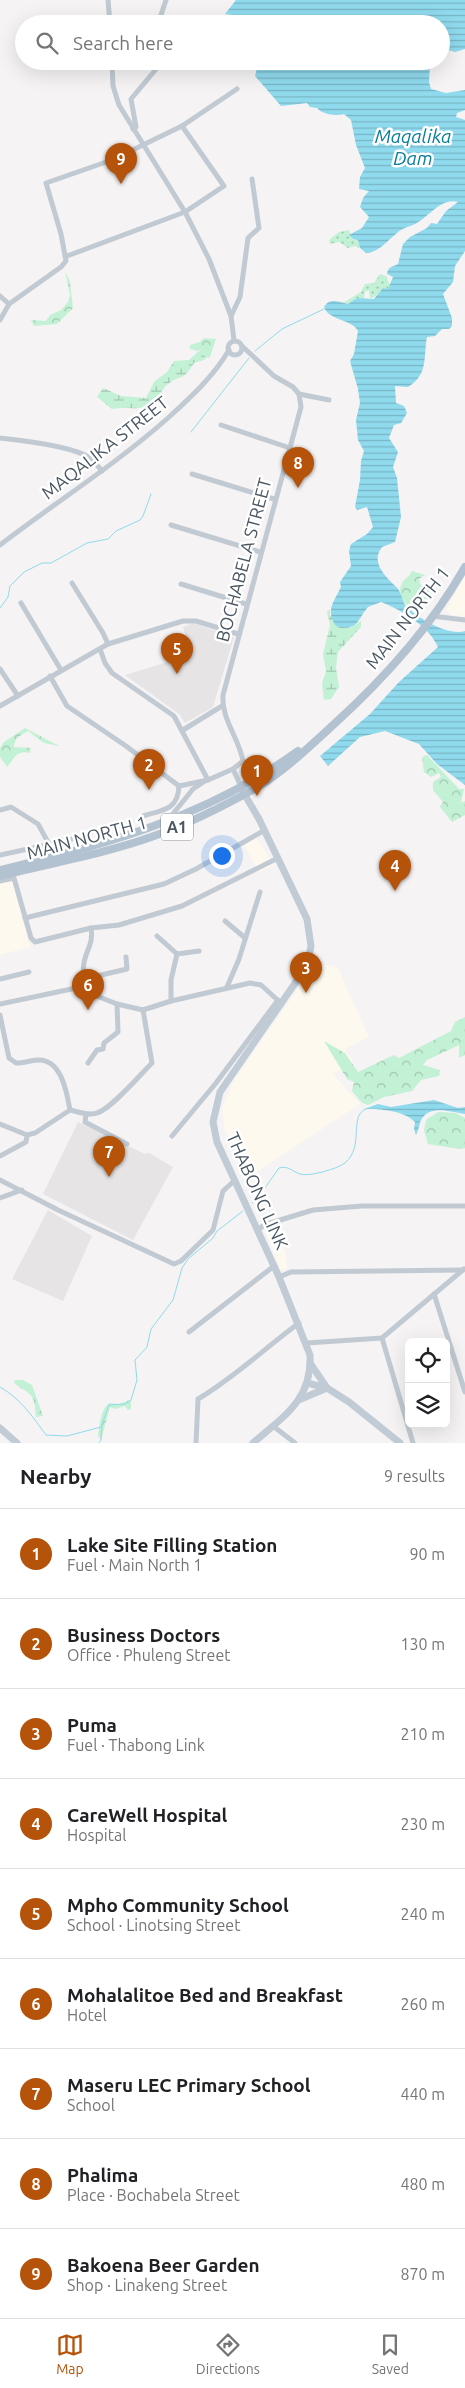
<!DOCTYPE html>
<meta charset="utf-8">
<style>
:root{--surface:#fff;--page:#f2f2f2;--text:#202124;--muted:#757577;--line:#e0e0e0;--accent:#b45309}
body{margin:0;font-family:Ubuntu,sans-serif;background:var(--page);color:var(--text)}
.controls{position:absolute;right:15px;bottom:15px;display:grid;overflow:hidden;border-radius:8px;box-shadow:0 5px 20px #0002}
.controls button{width:45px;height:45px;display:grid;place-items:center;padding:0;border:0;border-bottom:1px solid var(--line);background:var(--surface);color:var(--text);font:25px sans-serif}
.you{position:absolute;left:221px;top:855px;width:18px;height:18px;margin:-12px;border:4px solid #fff;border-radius:50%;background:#1a73e8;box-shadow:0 0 0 8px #1a73e833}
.badge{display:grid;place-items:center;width:32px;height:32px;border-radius:50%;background:var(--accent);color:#fff;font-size:16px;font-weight:700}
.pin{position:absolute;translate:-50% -41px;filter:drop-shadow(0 1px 2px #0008)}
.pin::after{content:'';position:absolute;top:26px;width:18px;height:15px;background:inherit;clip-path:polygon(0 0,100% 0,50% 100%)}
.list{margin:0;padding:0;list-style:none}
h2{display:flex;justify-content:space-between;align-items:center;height:65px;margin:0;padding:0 20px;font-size:21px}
h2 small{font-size:16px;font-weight:400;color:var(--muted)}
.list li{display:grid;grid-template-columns:32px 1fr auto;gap:15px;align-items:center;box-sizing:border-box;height:90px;padding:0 20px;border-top:1px solid var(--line)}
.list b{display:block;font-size:19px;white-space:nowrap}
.list p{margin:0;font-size:16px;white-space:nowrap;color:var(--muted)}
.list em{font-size:16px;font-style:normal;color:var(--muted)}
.icon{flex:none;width:28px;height:28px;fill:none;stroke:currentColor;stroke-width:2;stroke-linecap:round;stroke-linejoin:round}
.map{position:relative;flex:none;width:465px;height:1443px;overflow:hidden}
.search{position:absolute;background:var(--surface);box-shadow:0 5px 20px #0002;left:15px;right:15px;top:15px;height:55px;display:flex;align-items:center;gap:12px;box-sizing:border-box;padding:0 18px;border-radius:28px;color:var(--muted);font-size:19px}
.sheet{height:875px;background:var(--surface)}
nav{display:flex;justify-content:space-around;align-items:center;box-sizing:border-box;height:70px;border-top:1px solid var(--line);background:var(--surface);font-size:14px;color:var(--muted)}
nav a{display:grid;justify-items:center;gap:2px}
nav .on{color:var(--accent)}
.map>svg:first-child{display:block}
.commercial{fill:#fdf9ef}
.education{fill:#e6e4e5}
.grass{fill:url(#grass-dots)}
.forest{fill:url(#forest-crowns)}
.wetland{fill:url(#wetland-marsh)}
.water{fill:url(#water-rules)}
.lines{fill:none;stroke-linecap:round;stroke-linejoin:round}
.stream{stroke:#90daee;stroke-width:1}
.street{stroke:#c1cad2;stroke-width:5}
.secondary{stroke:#c1cbd6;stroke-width:7}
.primary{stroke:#b3c2d1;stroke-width:8}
.labels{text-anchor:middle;stroke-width:5;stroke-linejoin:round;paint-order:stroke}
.shield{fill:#fff;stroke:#808990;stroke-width:1}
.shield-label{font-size:16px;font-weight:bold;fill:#4a5661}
.street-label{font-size:18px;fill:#4a5661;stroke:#fff}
.water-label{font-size:19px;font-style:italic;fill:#0c7c9b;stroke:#fff}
</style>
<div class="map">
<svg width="465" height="1443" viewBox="0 0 465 1443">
<defs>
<pattern id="grass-dots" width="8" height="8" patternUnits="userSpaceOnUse" patternTransform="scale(1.25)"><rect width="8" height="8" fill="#c3f1d5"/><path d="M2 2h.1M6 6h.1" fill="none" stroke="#a0c6b0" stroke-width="1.8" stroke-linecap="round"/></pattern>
<pattern id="forest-crowns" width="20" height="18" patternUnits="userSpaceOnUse" patternTransform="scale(1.25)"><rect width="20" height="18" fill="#c3f1d5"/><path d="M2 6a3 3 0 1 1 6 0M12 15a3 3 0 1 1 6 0" fill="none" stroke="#a0c6b0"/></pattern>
<pattern id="wetland-marsh" width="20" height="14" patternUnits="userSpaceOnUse" patternTransform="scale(1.25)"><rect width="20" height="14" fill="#c3f1d5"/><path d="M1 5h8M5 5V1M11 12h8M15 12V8" fill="none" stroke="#a0c6b0"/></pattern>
<pattern id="water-rules" width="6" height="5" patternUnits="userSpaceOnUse" patternTransform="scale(1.25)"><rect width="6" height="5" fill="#90daee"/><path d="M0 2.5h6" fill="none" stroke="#78b4c4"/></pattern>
</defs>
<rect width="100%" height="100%" fill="#f5f3f3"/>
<g class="commercial">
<path d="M465,575V616L452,615L446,610Z"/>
<path d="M254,834L274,865L259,872L242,841Z"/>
<path d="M12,880L30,947L0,955V883Z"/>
<path d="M311,964L337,966L369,1037L345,1049L354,1063L333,1074L360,1104L247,1178L235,1149L225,1131L222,1108L233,1082L297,990Z"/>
<path d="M279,1225L283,1236L287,1269L281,1270L265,1232Z"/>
</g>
<g class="education">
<path d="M193,623L234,637L213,707L185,723L179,714L125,675L191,655L183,627Z"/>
<path d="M78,1122L145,1154L149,1153L173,1167L133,1240L43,1194Z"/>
<path d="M48,1210L92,1236L63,1301L12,1279Z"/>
</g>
<g class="grass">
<path d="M349,230L352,239L358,240L360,248L355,246L348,248L339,242L330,244L329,240L339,232Z"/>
<path d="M380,274L386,276L390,285L388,289L372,298H370L369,291H365L364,299L357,298L348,304L343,303L361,292L365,284L374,283Z"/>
</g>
<g class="forest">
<path d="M65,271L70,282L73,308L57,324L34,326L31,320L46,321L50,315L61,310L68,302L70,295Z"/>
<path d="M204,338L216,339L210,357L206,358L201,349L197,351L190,349V345L200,342Z"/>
<path d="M412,571L425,575L419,579L420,584L429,588L431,593L428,601H421L414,611C405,606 396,594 402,583C404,579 410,576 412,571Z"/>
<path d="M25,728L59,746L44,743L28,731C21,735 14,738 14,747L31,748L30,753C16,750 15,758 7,767L0,757V748L4,742Z"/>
<path d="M427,755L459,789H464L461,803L465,801V815L452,822L440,807L443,802L433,790V782L441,777L439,773L431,777L424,772L422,757Z"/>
<path d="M465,1017V1055L459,1058V1045L427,1060L423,1065L440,1070L439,1076L421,1080L412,1091L384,1097L368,1105L362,1103L352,1091L354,1082L347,1079L324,1041L345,1053L358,1072L394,1055L399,1058L451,1031L455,1022Z"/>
<path d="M438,1112L456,1113L465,1118V1148L459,1149L428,1144L424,1130L426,1120Z"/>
<path d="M14,1380H23L32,1385L43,1416L36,1417C34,1393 33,1396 15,1384Z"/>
<path d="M131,1400V1409L128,1410L125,1406L115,1409L110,1407L101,1440L98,1435C100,1423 100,1411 109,1403L118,1404Z"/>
</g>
<g class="wetland">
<path d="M201,349L206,358L204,360L194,363C182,383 182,373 168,384C161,389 160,398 154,403C141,412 126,406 112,409L97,397L103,388L121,396L146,398L154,382L167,372L174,361L189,360Z"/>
<path d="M330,609V616L350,628L361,621V627L338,652L336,667L339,687L331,699L324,700L322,684L326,671L323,654L330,625L327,612Z"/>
</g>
<g class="water">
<path d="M236,0H465V49L455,52L448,50L441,63L430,65L429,82L431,89L446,93L465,90V110L457,113L456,117L465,120V251L455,266L453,282L443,294L452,318V326L449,329H442L435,336L427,337C423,357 429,374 408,387L395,386L396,403L404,406L407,413L401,423L394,425L389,438L398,452L393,467L397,478L401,517L395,542L382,547C369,564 388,578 398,589C402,594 402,602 406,606C419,619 448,636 465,631V785L437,764L419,744L385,731L360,737L328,766L320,756L370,714L399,682L438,647C428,625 401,610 381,602L368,607C357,620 358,632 336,626C325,610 334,602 341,587L340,582L351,566L349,551L351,544L367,534L373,527L367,507L357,510L355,507L360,480L361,461L364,451L358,440L356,420L360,403L358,389L350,361L354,354L358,331C352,319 329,321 324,307C330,297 338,302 348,304L357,298L374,299L383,288L388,289L393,277L387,274C388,266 393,267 398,264L403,244L410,237L427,228L431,223L437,224L446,211L458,202C441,197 429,217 415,224C409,227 402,228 397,233C388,240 378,253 366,253L360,248L358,240L353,239L349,235L362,228L369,217L360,207L363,198L369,191L359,189L360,177L365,168L356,145L351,120L344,114C336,116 323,115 317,108L310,107L307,103L281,106L255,76L257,68L264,61H441V24H248L247,17L225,14Z"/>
<path d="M434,1100L458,1108L465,1107V1114C451,1112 430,1104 421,1120C419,1124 419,1130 416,1135L414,1129L415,1122C403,1110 380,1109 364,1109L378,1104L391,1107Z"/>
</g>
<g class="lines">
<g class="stream">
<path d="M255,351L282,329L324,309"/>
<path d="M191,432L249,358"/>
<path d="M0,608L8,597L10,586L24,572L42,563H51L87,543L108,539L116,531L140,520L143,516L151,494"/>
<path d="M252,1203L260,1195L279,1168C288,1165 293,1172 300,1174C309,1177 337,1169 345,1163C365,1146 348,1116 366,1109"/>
<path d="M0,1387C21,1399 32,1416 46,1435L67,1436L101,1427"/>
<path d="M99,1443L101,1440L102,1424L109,1405L125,1404L131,1400L137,1380L135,1360L147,1347L151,1329L173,1300L182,1268L188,1259L213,1238L217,1231L243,1211"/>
</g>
<g class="street">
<path d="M108,0L110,24"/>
<path d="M158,24L166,0"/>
<path d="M112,61L113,86L119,105L185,212L209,259L231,316L234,341"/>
<path d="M133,129L136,127L131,99L157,68V61"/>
<path d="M67,256L185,212L224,186L182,126"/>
<path d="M0,296L9,304"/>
<path d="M231,316L240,297L248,238L259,228L252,179"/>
<path d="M0,320L9,304L61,267L66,261L61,234L46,183L112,160L182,126L237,89"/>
<circle cx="235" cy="348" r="7"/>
<path d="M299,394L329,400"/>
<path d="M221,425L290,448"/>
<path d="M0,438C25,441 62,445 85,455C92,458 97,465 102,471"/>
<path d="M192,474L274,499"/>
<path d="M171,525L260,552"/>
<path d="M0,545C56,502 115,465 168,418C190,398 214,376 229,350"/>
<path d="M72,583L103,633L108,644"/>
<path d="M181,584L246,604"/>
<path d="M21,603L61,670"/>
<path d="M432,616L465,620"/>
<path d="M100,649L105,663L112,673L174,716L208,780"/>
<path d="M0,669L18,696"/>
<path d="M50,676L67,706L126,746L179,786L208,780L233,769"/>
<path d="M0,706L108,644L183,621H196L238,634"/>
<path d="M183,730L222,706"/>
<path d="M241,787L233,769L243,761C239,738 221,719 223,695L301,407L299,394L293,387L274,376L242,346"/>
<path d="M0,810L11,807L38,824L49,844"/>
<path d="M143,816C163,810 178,810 179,786"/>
<path d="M168,820L193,789L205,781"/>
<path d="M0,855L69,840L90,833"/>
<path d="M0,881L14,878L31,938L35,942L91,928L119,925L182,906L278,858"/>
<path d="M25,918L164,884L196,869L265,830"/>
<path d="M225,921L244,937"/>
<path d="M157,936L177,954L199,951"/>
<path d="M0,979L29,972"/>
<path d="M84,979L127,969L126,957"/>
<path d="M81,987C85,978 82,971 84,963C86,950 94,943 91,928"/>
<path d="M227,987L239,959L260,892"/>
<path d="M171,1001V980L177,954"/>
<path d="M0,1004L81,987L97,996L117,1004L143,1010L171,1001L250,983L261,985L282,1004"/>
<path d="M0,1015L9,1058L16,1063C24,1063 32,1060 39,1060C62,1060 67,1094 70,1110L35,1133L27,1135L0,1124"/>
<path d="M88,1063L97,1050L103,1049L104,1043L118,1032L117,1004"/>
<path d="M70,1110C79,1112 88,1116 97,1113C111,1109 140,1075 152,1063L143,1010"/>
<path d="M86,1114L85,1122L127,1144"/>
<path d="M172,1136L216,1083L278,1000"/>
<path d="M0,1156L26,1142L27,1135"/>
<path d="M0,1180L58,1210L174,1264L181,1261L213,1230L223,1191L234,1181"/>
<path d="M0,1198L22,1190"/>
<path d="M258,1230L264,1225L313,1210L362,1206H465"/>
<path d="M279,1277L291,1272L463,1270"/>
<path d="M434,1294L465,1392"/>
<path d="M189,1332L274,1266"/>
<path d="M382,1338L413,1443"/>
<path d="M307,1343L382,1338L464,1269"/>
<path d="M273,1426L295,1443"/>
<path d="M196,1443L198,1399C235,1377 265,1348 299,1323"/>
</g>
<g class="secondary">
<path d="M242,790L259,819L307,919L311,946L309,957L300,976L220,1092L213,1122L217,1142L279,1277L310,1355C312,1400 284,1416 253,1443"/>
<path d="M307,1383L327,1388L349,1402L400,1443"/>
<path d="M301,1399L327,1388L310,1363"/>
<path d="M0,1428L17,1443"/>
</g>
<g class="primary">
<path d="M0,870C106,845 208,816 298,751"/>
<path d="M0,876C51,863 104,854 154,836C188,824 224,806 256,788C284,771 308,748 332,726C383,680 431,627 465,567"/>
</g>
</g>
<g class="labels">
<rect class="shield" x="161" y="813.5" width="32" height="27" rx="4"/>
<g class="shield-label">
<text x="177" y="833">A1</text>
</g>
<g class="street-label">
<text transform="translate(105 448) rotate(-38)" y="6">MAQALIKA STREET</text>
<text transform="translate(244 560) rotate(-75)" y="6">BOCHABELA STREET</text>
<text transform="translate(408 618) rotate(-52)" y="6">MAIN NORTH 1</text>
<text transform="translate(87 838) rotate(-15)" y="6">MAIN NORTH 1</text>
<text transform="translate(257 1191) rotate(66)" y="6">THABONG LINK</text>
</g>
<g class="water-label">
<text x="413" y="143">Maqalika<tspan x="413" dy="22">Dam</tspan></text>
</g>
</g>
</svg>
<div class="controls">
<button><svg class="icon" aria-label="locate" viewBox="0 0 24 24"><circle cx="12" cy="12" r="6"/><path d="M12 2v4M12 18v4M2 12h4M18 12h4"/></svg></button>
<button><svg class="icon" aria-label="layers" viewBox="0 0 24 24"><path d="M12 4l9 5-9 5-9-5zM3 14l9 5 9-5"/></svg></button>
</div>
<div class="you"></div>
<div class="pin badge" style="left:257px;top:796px">1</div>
<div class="pin badge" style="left:149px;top:790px">2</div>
<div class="pin badge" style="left:306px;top:993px">3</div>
<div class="pin badge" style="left:395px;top:891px">4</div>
<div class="pin badge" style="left:177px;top:674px">5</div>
<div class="pin badge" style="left:88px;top:1010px">6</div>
<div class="pin badge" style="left:109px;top:1177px">7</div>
<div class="pin badge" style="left:298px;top:488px">8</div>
<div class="pin badge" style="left:121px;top:184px">9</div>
<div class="search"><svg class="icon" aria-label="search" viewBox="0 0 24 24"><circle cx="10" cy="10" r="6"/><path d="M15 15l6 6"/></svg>Search here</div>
</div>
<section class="sheet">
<h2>Nearby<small>9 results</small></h2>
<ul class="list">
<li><span class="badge">1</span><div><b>Lake Site Filling Station</b><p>Fuel · Main North 1</p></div><em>90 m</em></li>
<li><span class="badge">2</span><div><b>Business Doctors</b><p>Office · Phuleng Street</p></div><em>130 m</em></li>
<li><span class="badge">3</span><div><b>Puma</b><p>Fuel · Thabong Link</p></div><em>210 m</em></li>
<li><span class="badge">4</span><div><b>CareWell Hospital</b><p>Hospital</p></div><em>230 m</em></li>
<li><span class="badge">5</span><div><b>Mpho Community School</b><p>School · Linotsing Street</p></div><em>240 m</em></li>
<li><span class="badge">6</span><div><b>Mohalalitoe Bed and Breakfast</b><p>Hotel</p></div><em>260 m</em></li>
<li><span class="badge">7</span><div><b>Maseru LEC Primary School</b><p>School</p></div><em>440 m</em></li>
<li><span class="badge">8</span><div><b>Phalima</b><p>Place · Bochabela Street</p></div><em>480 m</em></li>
<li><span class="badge">9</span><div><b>Bakoena Beer Garden</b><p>Shop · Linakeng Street</p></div><em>870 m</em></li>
</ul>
</section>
<nav>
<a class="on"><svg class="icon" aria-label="map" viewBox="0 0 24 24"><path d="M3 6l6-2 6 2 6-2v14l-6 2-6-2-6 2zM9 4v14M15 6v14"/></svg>Map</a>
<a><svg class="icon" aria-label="directions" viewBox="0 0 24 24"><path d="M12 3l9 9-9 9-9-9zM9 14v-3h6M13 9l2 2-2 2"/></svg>Directions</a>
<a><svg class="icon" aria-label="saved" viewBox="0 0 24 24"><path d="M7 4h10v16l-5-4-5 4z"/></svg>Saved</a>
</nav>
